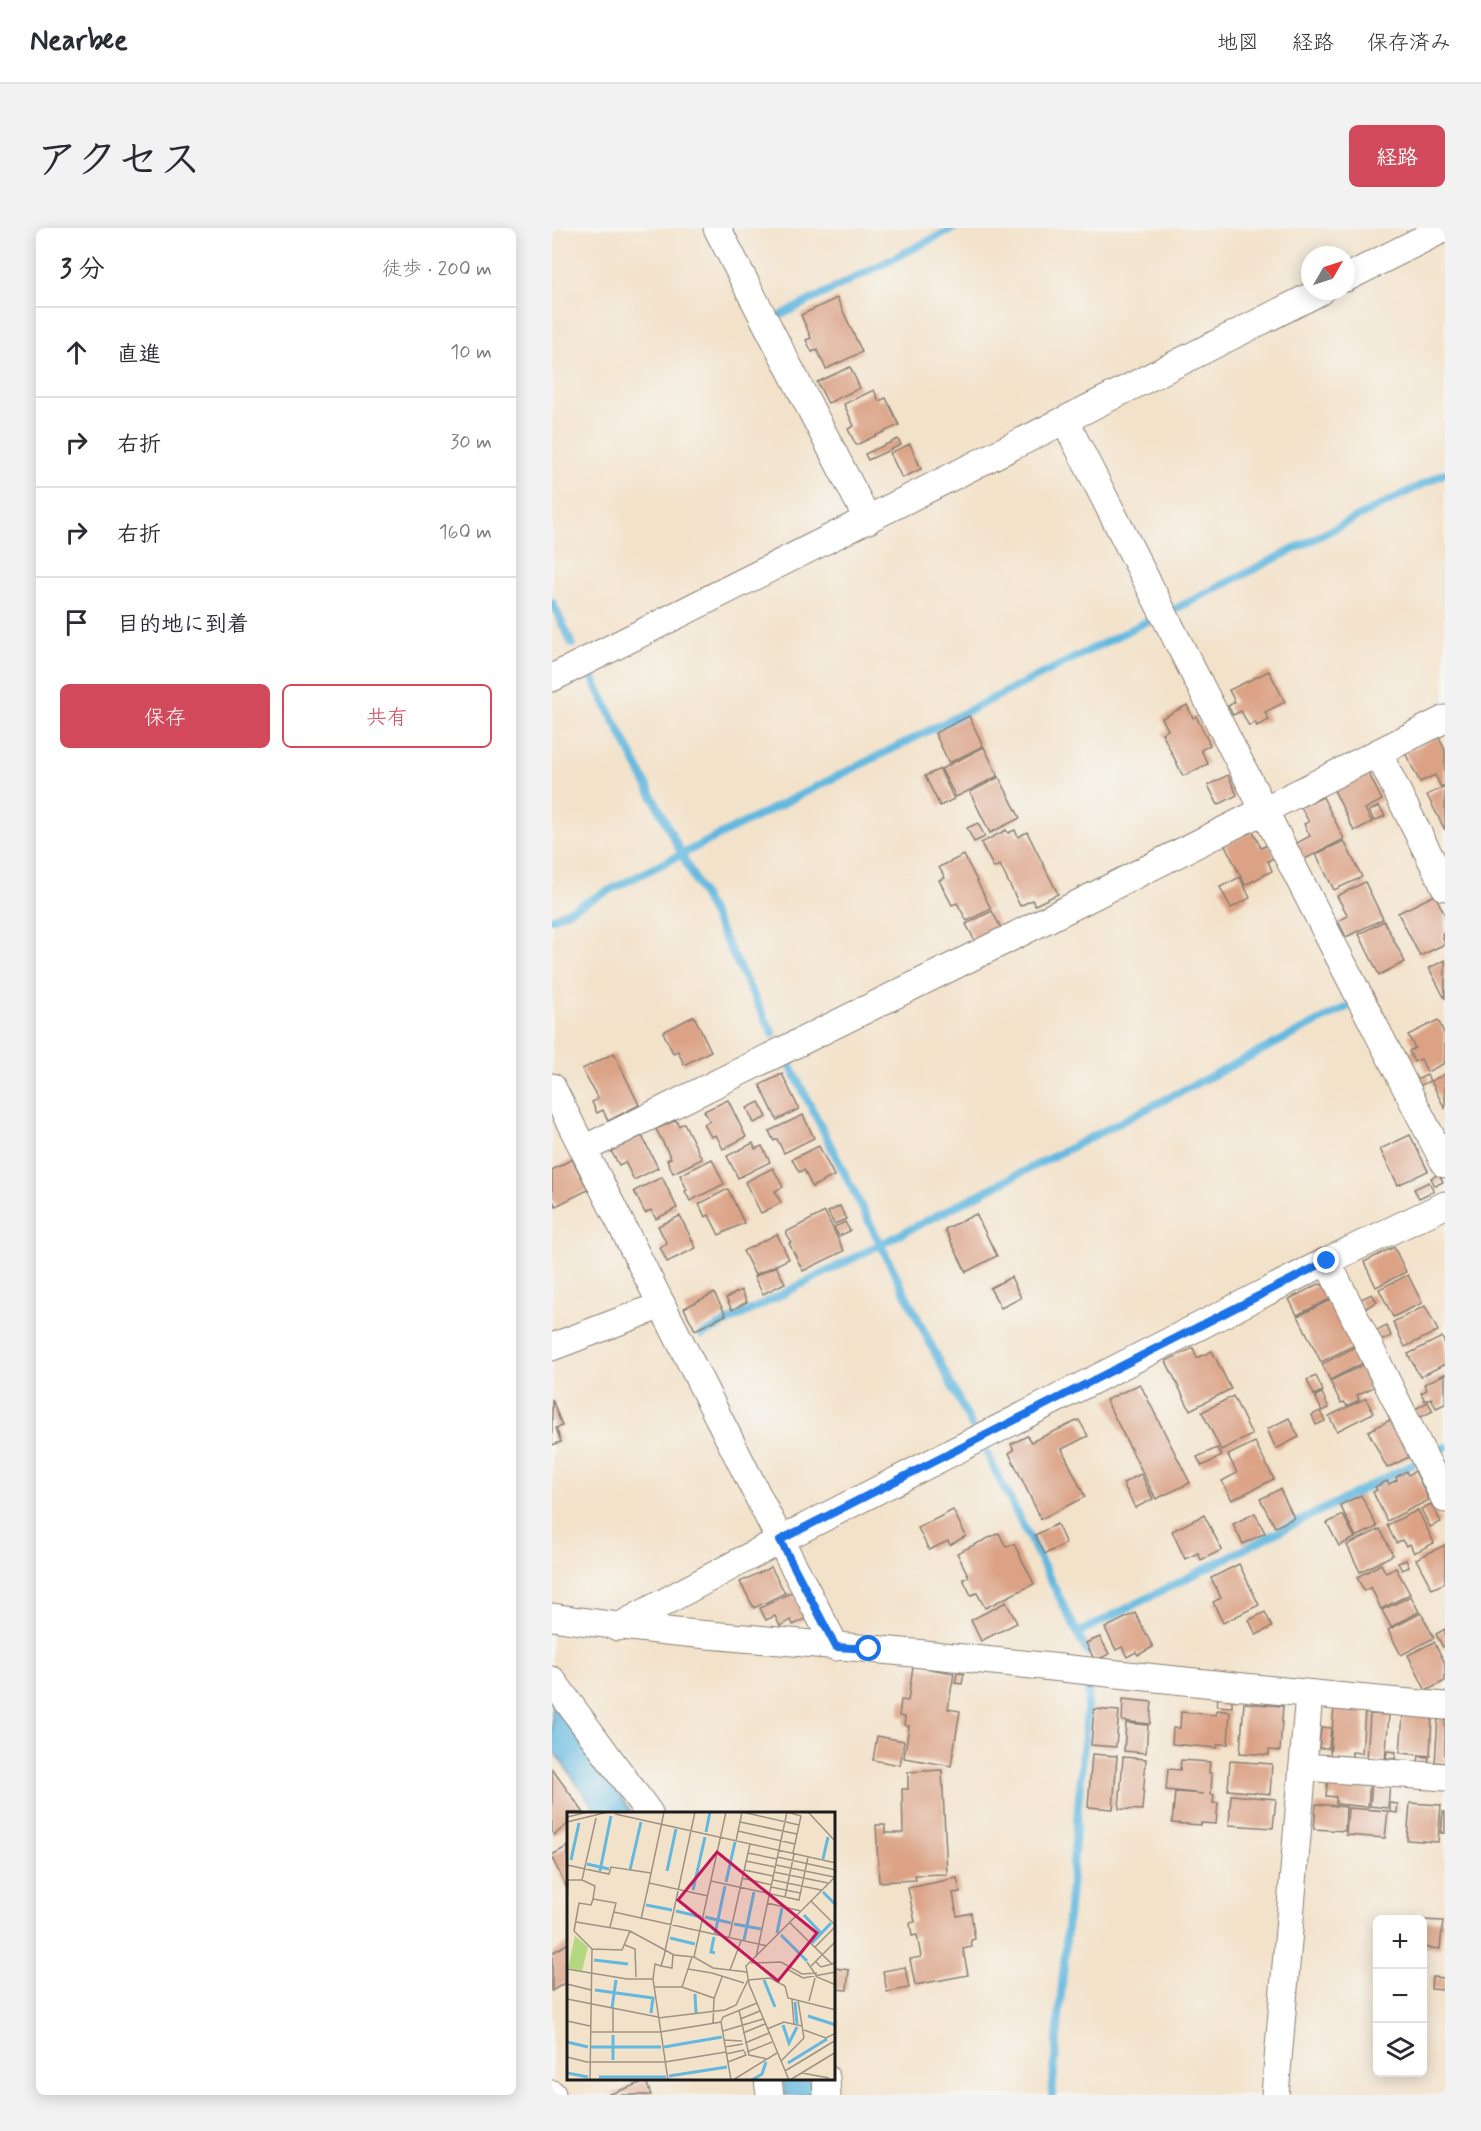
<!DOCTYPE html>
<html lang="ja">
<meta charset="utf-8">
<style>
:root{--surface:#fff;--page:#f2f2f3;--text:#2b2b33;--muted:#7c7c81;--line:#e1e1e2;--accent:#d1495b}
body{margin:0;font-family:Mynerve,"Klee One",sans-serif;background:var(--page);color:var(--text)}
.controls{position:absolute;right:18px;bottom:18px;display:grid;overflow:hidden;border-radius:9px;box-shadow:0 3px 15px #0003}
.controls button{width:54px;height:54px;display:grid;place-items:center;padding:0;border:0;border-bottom:2px solid var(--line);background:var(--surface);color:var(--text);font:30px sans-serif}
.compass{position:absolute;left:749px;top:18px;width:54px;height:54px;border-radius:50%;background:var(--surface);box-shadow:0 3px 15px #0003;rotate:51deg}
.stop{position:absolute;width:18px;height:18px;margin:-14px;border:4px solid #1a73e8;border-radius:50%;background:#fff}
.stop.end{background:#1a73e8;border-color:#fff;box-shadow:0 2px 6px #0008}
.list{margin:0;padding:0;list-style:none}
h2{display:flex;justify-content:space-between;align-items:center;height:78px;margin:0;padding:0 24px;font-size:26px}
h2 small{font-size:20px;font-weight:400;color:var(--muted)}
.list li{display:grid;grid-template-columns:39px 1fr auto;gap:18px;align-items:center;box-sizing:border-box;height:90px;padding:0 24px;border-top:2px solid var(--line)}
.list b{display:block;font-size:22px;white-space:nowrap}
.list em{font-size:20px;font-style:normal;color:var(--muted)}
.actions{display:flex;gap:12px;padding:18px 24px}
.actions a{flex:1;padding:14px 0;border:2px solid var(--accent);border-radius:9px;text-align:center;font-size:21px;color:var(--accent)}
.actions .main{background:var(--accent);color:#fff}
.icon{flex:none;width:33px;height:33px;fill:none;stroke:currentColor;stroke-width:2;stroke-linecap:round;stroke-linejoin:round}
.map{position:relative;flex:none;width:893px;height:1867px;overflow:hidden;border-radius:9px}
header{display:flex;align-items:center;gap:36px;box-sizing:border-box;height:84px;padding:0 30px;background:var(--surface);border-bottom:2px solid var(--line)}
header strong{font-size:28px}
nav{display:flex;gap:33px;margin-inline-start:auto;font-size:21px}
.intro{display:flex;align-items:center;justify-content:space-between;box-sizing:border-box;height:144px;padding:0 36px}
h1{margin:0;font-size:42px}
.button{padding:15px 27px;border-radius:9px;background:var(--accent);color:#fff;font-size:21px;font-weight:700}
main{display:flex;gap:36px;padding:0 36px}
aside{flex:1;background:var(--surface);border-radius:9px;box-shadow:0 3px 15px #0003}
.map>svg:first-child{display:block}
.water{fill:#62b8df;stroke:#3f6a7e;stroke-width:1.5}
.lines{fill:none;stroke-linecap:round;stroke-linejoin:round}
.stream{stroke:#62b8df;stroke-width:8}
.building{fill:#dba285}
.minor-casing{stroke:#887f73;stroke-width:29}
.minor{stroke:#fff;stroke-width:27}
.route{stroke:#1a73e8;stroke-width:8}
.inset-river{fill:none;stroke:#62b8df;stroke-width:3}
.inset-road{fill:none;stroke:#9d9384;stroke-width:1.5}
.view{fill:#c2185b;fill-opacity:0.15;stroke:#c2185b;stroke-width:3}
.inset-edge{fill:none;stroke:#1c1c1c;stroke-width:3}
</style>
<header>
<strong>Nearbee</strong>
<nav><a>地図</a><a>経路</a><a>保存済み</a></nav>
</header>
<div class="intro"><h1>アクセス</h1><a class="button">経路</a></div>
<main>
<aside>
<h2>3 分<small>徒歩 · 200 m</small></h2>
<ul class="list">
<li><svg class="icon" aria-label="ahead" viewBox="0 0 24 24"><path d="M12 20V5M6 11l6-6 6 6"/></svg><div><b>直進</b></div><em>10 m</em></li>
<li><svg class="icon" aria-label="right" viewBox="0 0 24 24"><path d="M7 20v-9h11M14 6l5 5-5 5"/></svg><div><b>右折</b></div><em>30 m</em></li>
<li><svg class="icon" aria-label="right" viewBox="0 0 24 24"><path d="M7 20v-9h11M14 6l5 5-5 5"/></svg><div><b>右折</b></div><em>160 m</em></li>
<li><svg class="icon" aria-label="arrive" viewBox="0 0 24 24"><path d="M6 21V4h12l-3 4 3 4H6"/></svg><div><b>目的地に到着</b></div></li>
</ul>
<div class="actions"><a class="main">保存</a><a>共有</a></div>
</aside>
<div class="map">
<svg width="893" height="1867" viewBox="0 0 893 1867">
<rect width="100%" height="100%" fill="#f6f6f2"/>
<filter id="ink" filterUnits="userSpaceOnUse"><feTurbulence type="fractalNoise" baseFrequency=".0167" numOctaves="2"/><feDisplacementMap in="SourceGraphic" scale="12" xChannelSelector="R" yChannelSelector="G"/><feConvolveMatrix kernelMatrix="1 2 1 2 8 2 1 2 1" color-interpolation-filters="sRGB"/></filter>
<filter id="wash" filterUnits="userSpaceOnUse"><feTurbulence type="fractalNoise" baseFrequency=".008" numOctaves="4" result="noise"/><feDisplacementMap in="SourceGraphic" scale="24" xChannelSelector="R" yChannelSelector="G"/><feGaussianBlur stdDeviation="1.35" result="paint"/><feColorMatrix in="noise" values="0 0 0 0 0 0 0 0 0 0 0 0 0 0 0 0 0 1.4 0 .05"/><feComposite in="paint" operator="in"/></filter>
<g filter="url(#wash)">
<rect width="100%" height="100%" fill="#f3e2ca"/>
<g class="water">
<path d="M0,1471L80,1585H46L0,1521Z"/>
<path d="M231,1851H261L262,1867H233Z"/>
</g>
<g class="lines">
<g class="stream">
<path d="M229,87L402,0"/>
<path d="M0,374L20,416"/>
<path d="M623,381L893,245"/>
<path d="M39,447L221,806"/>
<path d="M0,691L598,392"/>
<path d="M238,837L420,1198"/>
<path d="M150,1107L795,779"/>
<path d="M884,1224L893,1219"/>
<path d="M435,1226L535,1424"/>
<path d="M526,1405L863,1235"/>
<path d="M500,1867L537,1459"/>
</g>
</g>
<g id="blocks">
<g class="building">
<path d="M285,70L310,124L274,141L265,122L260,124L254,112L259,110L249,87Z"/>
<path d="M298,139L308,160L276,175L265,154Z"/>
<path d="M322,162L327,173L334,170L347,197L304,217L296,201L302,198L292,176Z"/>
<path d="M346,211L349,217L316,232L313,226Z"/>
<path d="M358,216L369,241L350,250L338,225Z"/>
<path d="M717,443L733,474L713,484L717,492L705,498L703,494L697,498L689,483L681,487L676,478L683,474L677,462Z"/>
<path d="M635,477L641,490L644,488L658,517L649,522L656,536L631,548L610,505L616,502L610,490Z"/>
<path d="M417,488L431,518L397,535L383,505Z"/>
<path d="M886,508L893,522V557L889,559L883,547L868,554L853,525Z"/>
<path d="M432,519L446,548L404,569L389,541Z"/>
<path d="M388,541L402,571L388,578L373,548Z"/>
<path d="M816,544L830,572L813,581L820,594L802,603L782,562Z"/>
<path d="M676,547L685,567L666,577L656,557Z"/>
<path d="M447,549L468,590L438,605L418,564Z"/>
<path d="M893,558V602L875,567Z"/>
<path d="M771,569L792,611L751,632L743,616L758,608L752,596L757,594L749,579Z"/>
<path d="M827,578L833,588L822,593L817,583Z"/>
<path d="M426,595L433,609L422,614L415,600Z"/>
<path d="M454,602L456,605L463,602L466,609L475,604L506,666L483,677L480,672L468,678L448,637L442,640L429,615Z"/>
<path d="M701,603L709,620L717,616L723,629L716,633L720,643L693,657L673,617Z"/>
<path d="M792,613L810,649L782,662L764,626Z"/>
<path d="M412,627L439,681L415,693L405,675L400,677L387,652L393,650L387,639Z"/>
<path d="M688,649L698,670L679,680L668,659Z"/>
<path d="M813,654L831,691L794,709L786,693L796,688L785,668Z"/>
<path d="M883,667L893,687V705L890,706L893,716L868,728L846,685Z"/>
<path d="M440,683L449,700L423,713L414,696Z"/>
<path d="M832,693L853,734L827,747L807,706Z"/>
<path d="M893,732V771L877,740Z"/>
<path d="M142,788L159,823L132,837L126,823L121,825L111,804Z"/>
<path d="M886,792L893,807V835L875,844L869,831L862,834L857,823L863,820L856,807Z"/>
<path d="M62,825L87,877L56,893L51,882L45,885L40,874L46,871L30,841Z"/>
<path d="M230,846L247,881L225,892L208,857Z"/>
<path d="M893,846V881L879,853Z"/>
<path d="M875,847L878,853L865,859L862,853Z"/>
<path d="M176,872L194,909L171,921L164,907L159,909L152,896L158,893L152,883Z"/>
<path d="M207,874L215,889L202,895L195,880Z"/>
<path d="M251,887L262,910L232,925L225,911L222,913L217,903Z"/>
<path d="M124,892L127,898L132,895L150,931L121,945L115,932L119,930L104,901Z"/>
<path d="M858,907L876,943L846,957L828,921Z"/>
<path d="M90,908L106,940L82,952L73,934L67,937L59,923Z"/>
<path d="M201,915L203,921L210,918L218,934L186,950L175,928Z"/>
<path d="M267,918L282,948L260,959L252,942L247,944L240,931Z"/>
<path d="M20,931L36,962L4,978L0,971V942Z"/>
<path d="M160,931L172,956L138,973L133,963L135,962L128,947Z"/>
<path d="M221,940L231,959L223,963L229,975L209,985L193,954Z"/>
<path d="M887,946L891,954L883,958L879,950Z"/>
<path d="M110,949L125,980L104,991L99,982L93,985L82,963Z"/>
<path d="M877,954L882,963L867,970L862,961Z"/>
<path d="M176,961L192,995L167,1007L157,987L153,989L147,976Z"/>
<path d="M288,978L294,991L282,996L276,984Z"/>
<path d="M273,984L292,1023L251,1043L237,1015L239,1014L234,1004Z"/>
<path d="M424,986L445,1028L414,1044L393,1001Z"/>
<path d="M128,988L144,1020L115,1034L108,1019L115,1016L106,998Z"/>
<path d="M293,994L298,1003L287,1008L282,999Z"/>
<path d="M225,1006L237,1031L203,1047L191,1023Z"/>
<path d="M842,1019L854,1044L824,1059L812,1034Z"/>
<path d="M224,1038L233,1055L211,1066L202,1049Z"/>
<path d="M856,1047L870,1075L841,1089L827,1061Z"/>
<path d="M459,1049L469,1070L449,1080L438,1060Z"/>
<path d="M767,1056L778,1060L782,1069L745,1087L737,1071Z"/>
<path d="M189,1062L195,1074L180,1082L174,1070Z"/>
<path d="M162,1065L174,1087L143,1102L132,1080Z"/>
<path d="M820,1066L825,1074L812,1081L807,1072Z"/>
<path d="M782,1070L805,1116L769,1134L746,1088Z"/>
<path d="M873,1078L886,1103L853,1119L841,1094Z"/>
<path d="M835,1098L839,1108L827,1114L822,1104Z"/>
<path d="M890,1109L893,1116V1136L868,1149L856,1126Z"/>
<path d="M805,1118L813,1134L778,1152L770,1136Z"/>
<path d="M641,1120L645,1130L660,1123L679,1161L638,1182L614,1133Z"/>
<path d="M813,1136L824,1158L805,1167L807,1172L795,1178L792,1174L789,1175L778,1153Z"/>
<path d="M893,1146V1176L884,1180L879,1170L873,1173L869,1165L875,1162L872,1156Z"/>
<path d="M764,1148L771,1163L762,1167L755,1152Z"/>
<path d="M588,1156L638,1255L604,1271L554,1172Z"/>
<path d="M770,1165L777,1180L770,1183L763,1168Z"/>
<path d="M681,1168L700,1207L669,1222L650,1184Z"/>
<path d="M814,1170L821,1185L785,1203L777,1188Z"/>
<path d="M0,1171L10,1198L4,1200L9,1214L0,1217Z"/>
<path d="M876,1174L881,1183L865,1191L861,1182Z"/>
<path d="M768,1183L773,1193L764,1197L760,1187Z"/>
<path d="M737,1190L747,1209L724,1221L715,1201Z"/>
<path d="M840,1191L859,1228L835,1240L816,1203Z"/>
<path d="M527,1192L536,1208L510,1221L533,1269L489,1291L457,1225L462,1222L459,1216L475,1208L479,1214Z"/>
<path d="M703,1214L722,1251L680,1272L670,1253L685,1245L676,1227Z"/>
<path d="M665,1220L670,1228L650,1238L645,1229Z"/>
<path d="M854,1243L856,1247L863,1243L877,1272L835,1293L821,1264L825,1262L823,1259L835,1253L837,1256L845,1252L844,1249Z"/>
<path d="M589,1246L601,1271L583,1280L571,1255Z"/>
<path d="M728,1261L742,1290L723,1299L708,1271Z"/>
<path d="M809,1267L825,1299L804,1309L788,1277Z"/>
<path d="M879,1276L889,1294L878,1299L869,1281Z"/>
<path d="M401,1282L414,1308L398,1317L396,1313L377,1322L366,1300Z"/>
<path d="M866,1282L882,1315L862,1325L858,1316L854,1318L850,1312L844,1315L835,1297Z"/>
<path d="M703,1285L713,1305L691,1316L681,1296Z"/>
<path d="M652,1287L670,1322L649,1332L646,1325L633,1331L620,1303Z"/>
<path d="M791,1287L803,1310L787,1318L775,1295Z"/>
<path d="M505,1296L514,1316L493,1326L483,1307Z"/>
<path d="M828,1301L841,1327L808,1344L795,1317Z"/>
<path d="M447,1305L454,1319L462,1316L482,1356L433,1380L425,1365L419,1367L411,1351L417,1349L405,1325Z"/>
<path d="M893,1317V1355L880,1361L864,1331Z"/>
<path d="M854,1332L857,1339L850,1342L846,1335Z"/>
<path d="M687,1336L707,1377L671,1395L661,1374L669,1370L659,1350Z"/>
<path d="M829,1336L834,1345L844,1340L858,1366L829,1381L819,1359L812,1363L805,1349Z"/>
<path d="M219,1339L233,1365L202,1380L188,1354Z"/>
<path d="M240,1364L254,1391L241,1397L239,1392L228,1398L223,1388L214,1392L208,1380Z"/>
<path d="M859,1368L867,1384L839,1399L830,1382Z"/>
<path d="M454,1374L465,1395L429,1413L419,1392Z"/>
<path d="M713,1384L720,1399L704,1407L697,1392Z"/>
<path d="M583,1385L601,1419L586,1427L584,1424L575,1429L570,1419L564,1422L553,1400Z"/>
<path d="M869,1385L882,1410L849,1427L836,1402Z"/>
<path d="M893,1401V1418L891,1419L884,1406Z"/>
<path d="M548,1409L557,1426L543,1433L534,1415Z"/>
<path d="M882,1414L893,1435V1453L874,1463L856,1427Z"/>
<path d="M361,1438L402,1445L396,1481L408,1483L399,1538L352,1530L357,1498L352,1497L353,1489L347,1488L349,1472L356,1473Z"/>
<path d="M405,1445L412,1446L410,1456L403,1455Z"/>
<path d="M666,1468L680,1469V1479L665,1478Z"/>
<path d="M571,1471L600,1474L598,1496L570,1493Z"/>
<path d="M692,1475L731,1478L728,1523L717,1522V1527L688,1525Z"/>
<path d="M782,1479L813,1482L810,1525L800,1524V1529L778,1527Z"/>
<path d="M542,1481L567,1483L564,1519L539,1517Z"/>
<path d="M665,1482L678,1484L676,1516H666L665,1520L620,1516L621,1500H628L629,1484L664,1487Z"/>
<path d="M818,1486L837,1487L833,1533L815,1532Z"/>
<path d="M851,1486L880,1488L878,1528L848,1525Z"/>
<path d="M886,1489H893V1535L883,1534Z"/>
<path d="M574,1495L596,1497L594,1525L572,1523Z"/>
<path d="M769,1499L779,1500L777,1520H767Z"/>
<path d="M325,1508L352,1513L348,1537L321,1532Z"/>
<path d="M835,1523L844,1524L843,1531L834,1530Z"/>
<path d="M540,1526L565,1528L561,1581L536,1579Z"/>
<path d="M867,1528L877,1529L876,1536L866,1535Z"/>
<path d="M571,1529L594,1531L590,1582L567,1581Z"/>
<path d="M629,1532L658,1534L657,1545H660L659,1566L662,1567L661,1575H666L664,1596L649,1595V1597L620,1595L623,1564L652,1566L614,1562L616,1541L628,1542Z"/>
<path d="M678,1533L720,1536L718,1566L676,1562Z"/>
<path d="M0,1541L32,1585H16V1596L2,1607L0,1603Z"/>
<path d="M390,1542L395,1646L363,1647L364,1652L327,1654L324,1597H333V1605H351L350,1561H356V1544Z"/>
<path d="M776,1549L818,1551L816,1579L784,1576V1569L774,1568Z"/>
<path d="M820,1553L838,1554L836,1580L818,1578Z"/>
<path d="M679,1567L724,1571L721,1600L677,1597Z"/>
<path d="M838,1575L846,1576L845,1585L838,1584Z"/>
<path d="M858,1575L889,1577L886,1614L855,1612Z"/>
<path d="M764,1576L794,1579L793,1603L762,1601Z"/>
<path d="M796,1580L836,1583L833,1610L794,1607Z"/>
<path d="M891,1584H893V1605H889Z"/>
<path d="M16,1618V1662L0,1630V1627Z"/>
<path d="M405,1650L408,1664L401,1665L405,1688L419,1685L423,1711L419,1712L420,1719L411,1721L416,1747L363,1757L358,1731L369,1729L365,1707L360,1708L358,1695L363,1694L356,1660Z"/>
<path d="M870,1692L891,1693L888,1721L870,1719Z"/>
<path d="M16,1715V1753L0,1763V1725Z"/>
<path d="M353,1739L357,1760L335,1764L331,1743Z"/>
<path d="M282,1740L297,1742L295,1762L282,1761Z"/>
<path d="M880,1749L893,1750V1762L879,1761Z"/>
<path d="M94,1853L99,1867H54L61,1865Z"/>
</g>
</g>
</g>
<g filter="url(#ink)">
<use href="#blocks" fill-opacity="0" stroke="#887f73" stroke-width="1.5"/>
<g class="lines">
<g class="minor-casing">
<g id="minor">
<path d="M165,0L316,292"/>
<path d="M794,50L893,0"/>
<path d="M513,193L893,936"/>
<path d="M0,450L769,63"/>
<path d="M826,525L893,659"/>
<path d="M0,859L228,1312L284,1419"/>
<path d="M32,921L460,709L893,491"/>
<path d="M775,1033L893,1271"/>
<path d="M0,1119L110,1077"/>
<path d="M0,1389C106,1405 213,1411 320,1421C511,1439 702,1462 893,1478"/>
<path d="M66,1399L228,1312L775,1033L893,977"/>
<path d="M0,1452L97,1585"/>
<path d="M751,1539L893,1549"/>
<path d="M274,1850L275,1867"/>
<path d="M216,1852L218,1867"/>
<path d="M0,1866V1867"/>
<path d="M723,1867L757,1466"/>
</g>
</g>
<use href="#minor" class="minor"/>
</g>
</g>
<g class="lines" filter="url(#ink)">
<path class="route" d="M317,1421L284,1419L228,1312L775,1033"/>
</g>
<g transform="translate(15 1584)">
<rect width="268" height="268" fill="#f3e2ca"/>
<path d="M8,124L21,135L15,159L1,156Z" fill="#b4d881"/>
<path class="inset-river" d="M139,20L143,0M256,47L261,25M4,48L12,11M20,52L42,57M63,58L74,10M33,59L44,4M100,59L109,17M159,70L168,30M126,78L138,25M256,80L269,93M79,93L105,98M109,99L134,105M237,103L254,121M138,105L164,111M167,112L194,117M210,121L215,96M148,122L158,74M214,123L240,149M147,125L144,140L148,141M103,126L128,132M177,128L187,80M245,131L264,111M27,148L61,152M197,168L208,195M28,178L86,186L84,201M128,182L129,201M228,190L230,212M45,196L49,168M241,204L269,213M216,213L222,231L230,215M0,230L21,235M24,235H94M97,235L155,225M46,248V223M221,251L260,227M0,261L21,265M102,264L160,255M32,265H99M185,268L195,262L199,250"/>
<path class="inset-road" d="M97,0L82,71L141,84M175,0L232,13M241,0L269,30M48,2L269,51M0,5L21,0M0,10L41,0M173,10L230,22M171,19L228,32M169,29L175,0M181,41L210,47M210,45L269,58M179,49L208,55M0,53L42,62L44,55L84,61M209,53L267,65M177,58L206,64M207,60L261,71M175,66L205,73M206,68L254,78M144,69L232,88L241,45M204,75L233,81M218,85L227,42M26,87L49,91L43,115M244,89L269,114M0,90L1,68H15M200,91L234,99M47,100L200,134M74,107L82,71M9,110L63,119L107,143L127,145L146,156L180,160M223,111L265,152L269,150M7,119L12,91L24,93L26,87L28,74L15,68L29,6M7,119L25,137L55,138L63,119M162,126L183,32M58,133L68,137L69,165M248,135L269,114M127,145L159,0M189,145L220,0L234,4L226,41M248,149L254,155L265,152M240,150L250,165L269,173M184,151L214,150L235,162L250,161M94,154L105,156L106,142M244,154L269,129M0,157L60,167H86M121,157L145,161M220,157L236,166L269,160M163,158L174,129M145,161L177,171M0,172L24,178M87,175H115L125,145M115,175L147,186M0,187L91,205M225,187L227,213M242,189L248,166M172,198L182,243L200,247M91,206L158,198L169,193L181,168L203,166L218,174L221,186L269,198M173,207L193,199M0,209L23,214M154,210L164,268M146,211L147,187L155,165M200,217L217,210L235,214M237,218L259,226L269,221M156,219L196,207M23,220H93L154,210L156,205L190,191M46,220V197M176,221L198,212M157,228L175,229M178,231L202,221M158,235L176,232M180,240L205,230M159,242L177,238M0,245L20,250H98L159,240M214,249L237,226L231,188M161,250L179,243L177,239M218,259L269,228M235,261L262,266M23,268L25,137M101,268L86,167L88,152L94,154L97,144L128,0M166,268L210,241M222,268L182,172L179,154L269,64M223,268L269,240"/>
<path class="view" d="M150,40L250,121L211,169L111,88Z"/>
<rect width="268" height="268" class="inset-edge"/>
</g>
</svg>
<div class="controls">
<button>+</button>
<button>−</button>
<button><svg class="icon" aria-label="layers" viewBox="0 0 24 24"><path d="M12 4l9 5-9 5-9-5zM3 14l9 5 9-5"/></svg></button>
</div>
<svg class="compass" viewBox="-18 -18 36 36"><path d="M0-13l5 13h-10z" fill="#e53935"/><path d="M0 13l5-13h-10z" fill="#7c7c81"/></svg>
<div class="stop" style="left:317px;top:1421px"></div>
<div class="stop end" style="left:775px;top:1033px"></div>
</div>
</main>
